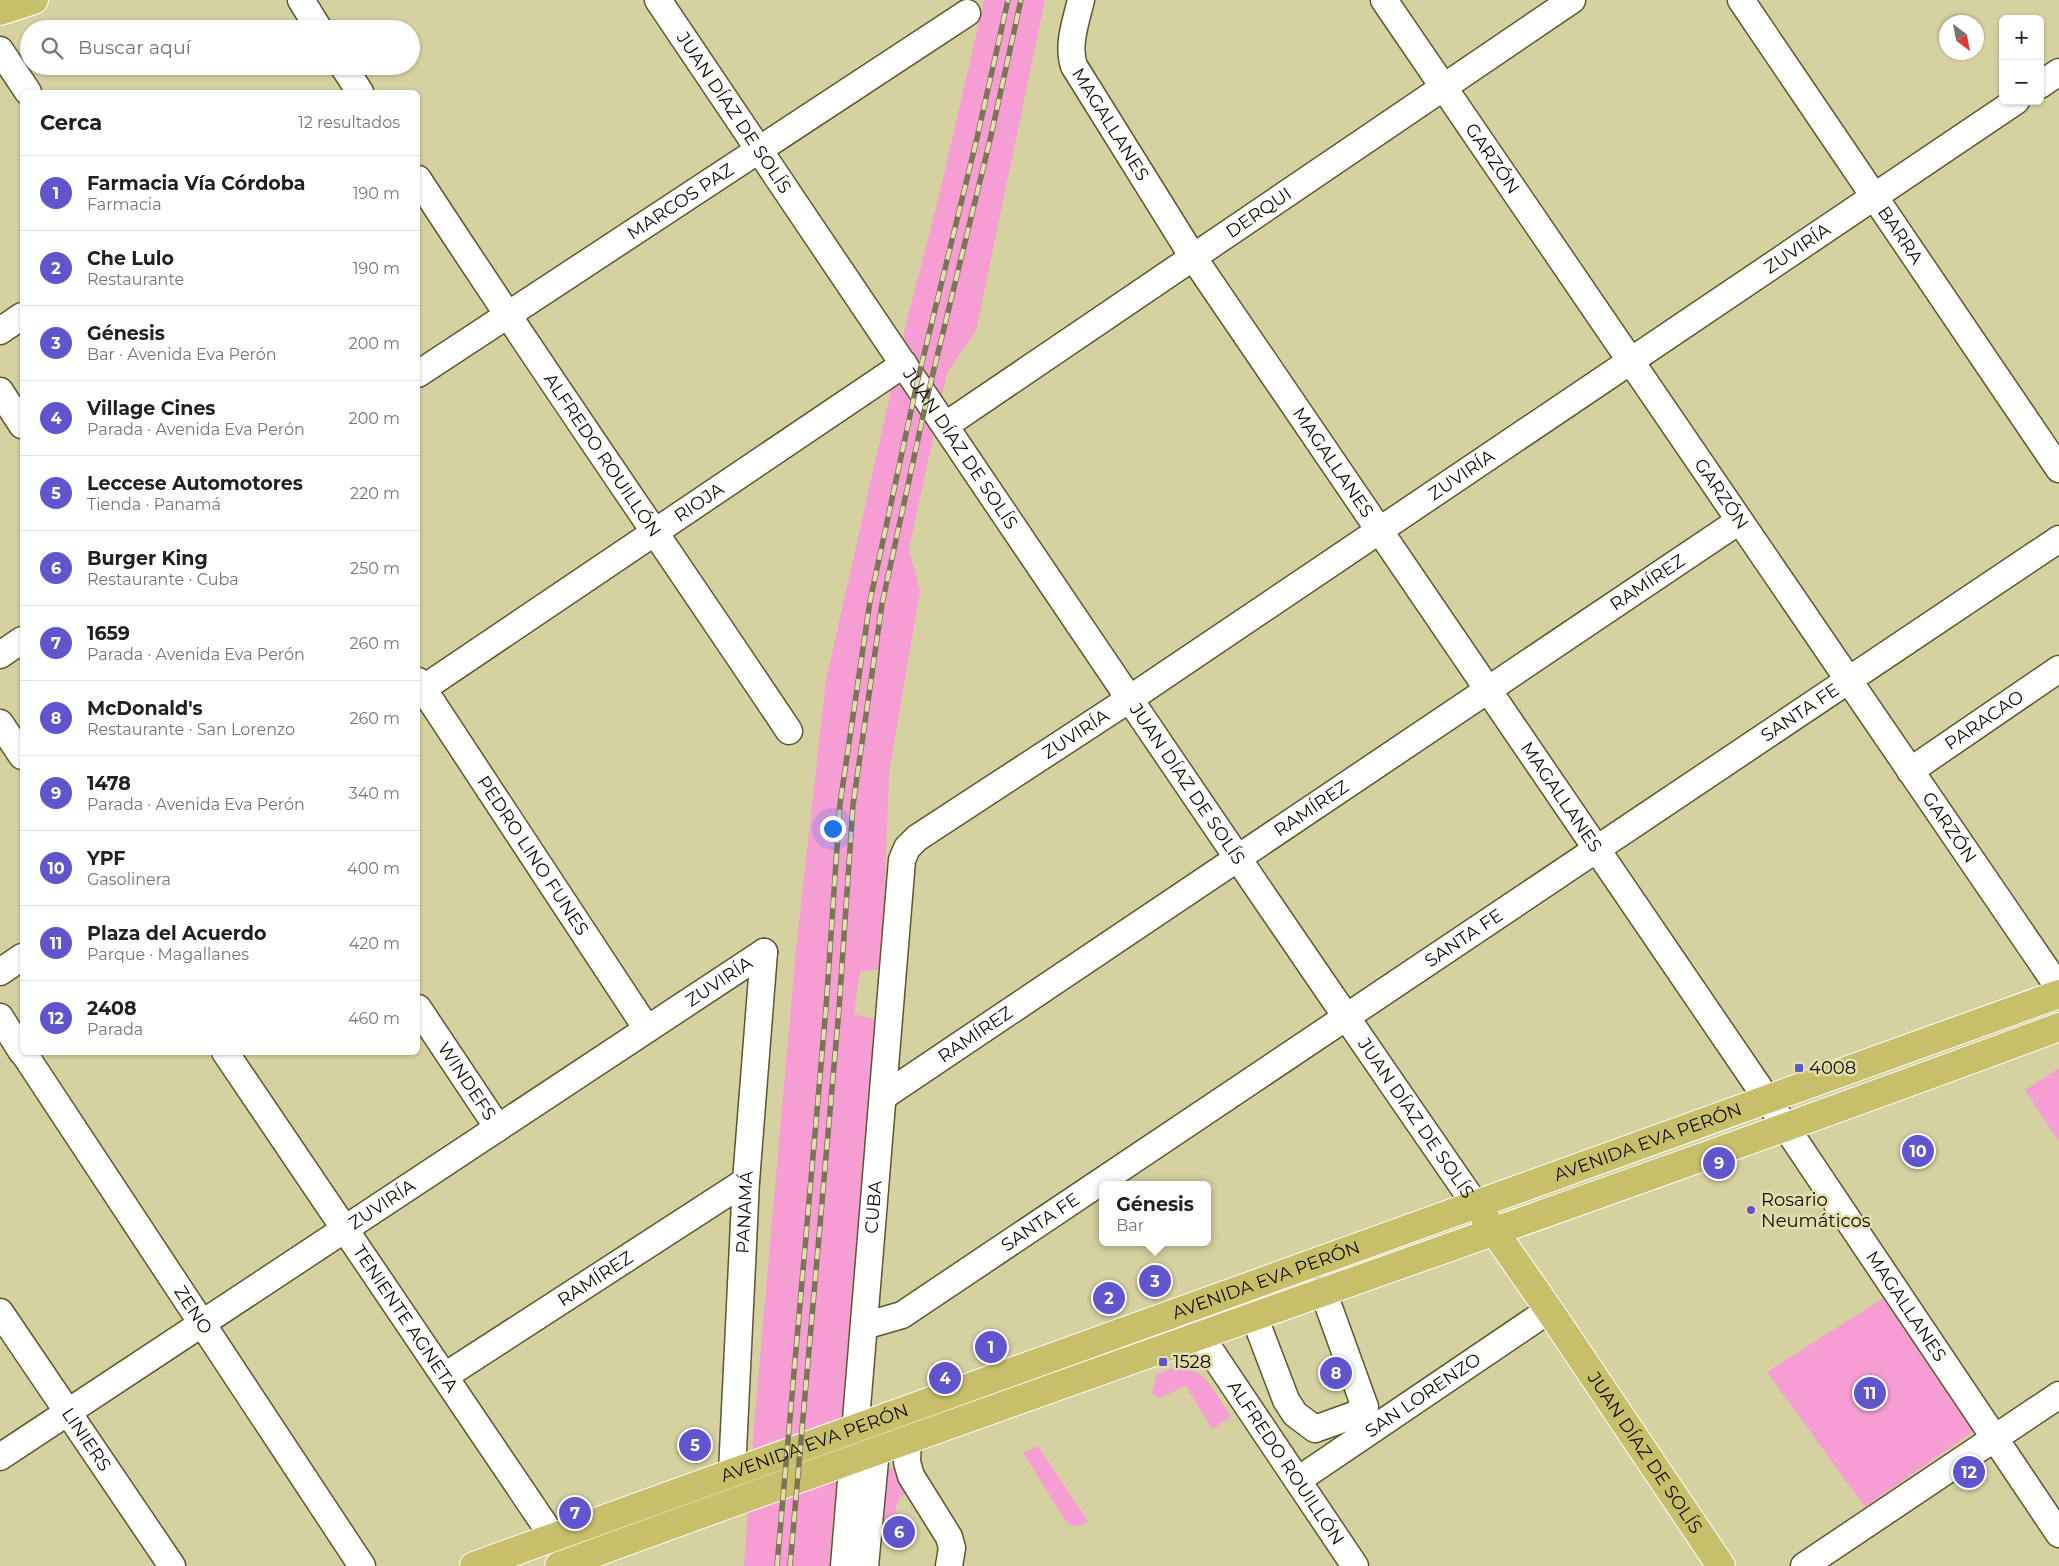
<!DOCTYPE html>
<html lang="es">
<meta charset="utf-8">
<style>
:root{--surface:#fff;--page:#f6f6f6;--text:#202124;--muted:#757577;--line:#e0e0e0;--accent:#6155ce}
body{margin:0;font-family:Montserrat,sans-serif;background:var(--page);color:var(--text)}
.controls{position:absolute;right:15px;top:15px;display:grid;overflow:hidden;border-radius:8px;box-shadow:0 1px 4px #0004}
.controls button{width:45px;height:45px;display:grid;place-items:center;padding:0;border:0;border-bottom:1px solid var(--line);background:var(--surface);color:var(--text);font:25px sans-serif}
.compass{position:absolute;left:1939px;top:15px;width:45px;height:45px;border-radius:50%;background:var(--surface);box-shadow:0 1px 4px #0004;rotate:148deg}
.you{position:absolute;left:832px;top:828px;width:18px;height:18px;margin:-12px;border:4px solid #fff;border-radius:50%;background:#1a73e8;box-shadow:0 0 0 8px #1a73e833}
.badge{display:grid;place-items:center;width:32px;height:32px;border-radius:50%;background:var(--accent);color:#fff;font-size:16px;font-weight:700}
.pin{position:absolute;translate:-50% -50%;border:2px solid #fff;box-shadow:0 1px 5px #0006}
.popup{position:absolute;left:1099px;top:1181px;width:112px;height:65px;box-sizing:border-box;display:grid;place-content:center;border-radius:8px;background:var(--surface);filter:drop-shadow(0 1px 4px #0005);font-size:16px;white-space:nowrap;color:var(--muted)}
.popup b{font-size:19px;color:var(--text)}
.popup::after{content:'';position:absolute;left:50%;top:100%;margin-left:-10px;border:10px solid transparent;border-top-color:var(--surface)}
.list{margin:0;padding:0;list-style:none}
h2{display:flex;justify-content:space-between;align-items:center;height:65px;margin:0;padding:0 20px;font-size:21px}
h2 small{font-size:16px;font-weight:400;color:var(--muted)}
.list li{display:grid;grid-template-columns:32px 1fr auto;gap:15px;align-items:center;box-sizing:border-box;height:75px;padding:0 20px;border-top:1px solid var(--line)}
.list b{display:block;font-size:19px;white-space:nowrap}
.list p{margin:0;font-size:16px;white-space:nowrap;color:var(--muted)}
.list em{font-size:16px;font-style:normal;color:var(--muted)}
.icon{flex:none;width:28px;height:28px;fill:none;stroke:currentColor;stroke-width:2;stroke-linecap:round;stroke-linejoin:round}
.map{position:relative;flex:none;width:2059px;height:1566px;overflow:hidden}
.search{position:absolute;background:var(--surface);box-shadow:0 1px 4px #0004;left:20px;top:20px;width:400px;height:55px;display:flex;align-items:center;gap:12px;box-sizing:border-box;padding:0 18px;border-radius:28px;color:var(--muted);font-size:19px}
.panel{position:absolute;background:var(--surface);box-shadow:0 1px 4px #0004;left:20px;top:90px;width:400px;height:965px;border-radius:8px}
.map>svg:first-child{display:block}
.green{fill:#f69ed4}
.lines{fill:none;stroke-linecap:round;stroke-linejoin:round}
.minor-casing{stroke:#5d572b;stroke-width:29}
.major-casing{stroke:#fff;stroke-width:30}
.minor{stroke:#fff;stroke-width:26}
.major{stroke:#c7bf6a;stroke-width:28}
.rail-casing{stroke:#797556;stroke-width:5.5}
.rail{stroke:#e3dead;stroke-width:4;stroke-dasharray:11;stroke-linecap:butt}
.poi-dot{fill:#6155ce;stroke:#e3dead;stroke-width:2}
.labels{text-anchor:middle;stroke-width:5;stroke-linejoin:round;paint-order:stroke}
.street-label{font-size:18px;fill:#0f0c00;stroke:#e3dead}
.poi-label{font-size:18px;fill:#0f0c00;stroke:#e3dead;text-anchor:start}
</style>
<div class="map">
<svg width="2059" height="1566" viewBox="0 0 2059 1566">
<rect width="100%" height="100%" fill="#d6d1a1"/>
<g class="green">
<path d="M984,0H1045L976,331L947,373L909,549L920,591L889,773L882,969L860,971L854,1014L879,1020L829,1566H744L754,1425L796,949L826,680L906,324L940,192Z"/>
<path d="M2059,1068V1142L2025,1090Z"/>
<path d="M1891,1293L1977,1429L1865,1507L1767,1372Z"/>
<path d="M1176,1367C1206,1367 1216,1395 1231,1417L1212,1429L1186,1386L1159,1398L1152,1393L1157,1374Z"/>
<path d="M1038,1446L1088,1521C1080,1526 1076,1528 1067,1523L1023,1453Z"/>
<path d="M903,1464L915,1490L900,1497L895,1509L903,1520L911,1523V1529L874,1525L878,1488L888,1469Z"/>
</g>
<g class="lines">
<g class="minor-casing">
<g id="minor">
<path d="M301,0L319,29"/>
<path id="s1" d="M658,0C929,402 1199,805 1475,1204"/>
<path id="s2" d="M1081,0C1076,21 1067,45 1074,66L1193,257L1767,1099L2059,1534"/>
<path id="s3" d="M1384,0L2059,988"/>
<path id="s4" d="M1741,0L2059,469"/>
<path d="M0,50L28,92"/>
<path d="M343,66L360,92"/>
<path d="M2040,85L2059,72"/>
<path id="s5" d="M418,179C539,365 666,547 789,731"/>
<path d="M0,331L22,316"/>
<path id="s6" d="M418,374L967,13"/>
<path d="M0,391L22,425"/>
<path id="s7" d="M946,425L1572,0"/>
<path d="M0,655L22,640"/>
<path id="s8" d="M418,681L647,1029"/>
<path id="s9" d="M418,692L904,364"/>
<path d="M0,723L22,756"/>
<path id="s10" d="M1910,771L2059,669"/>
<path d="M0,972L22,957"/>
<path id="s11" d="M418,1008L498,1128"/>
<path d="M0,1017L22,1052"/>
<path id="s12" d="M23,1052L362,1566"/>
<path id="s13" d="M225,1052L553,1537"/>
<path id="s14" d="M884,1096L1739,521"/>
<path id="s15" d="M0,1312L172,1566"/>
<path d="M1254,1316L1286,1400L1295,1414L1315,1429L1354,1415L1365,1407L1323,1291"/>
<path id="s16" d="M864,1326L902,1315L2059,539"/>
<path id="s17" d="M1200,1335L1355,1566"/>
<path id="s18" d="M445,1376L746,1181"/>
<path d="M908,1439L907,1462L911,1476L949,1537L952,1548L949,1566"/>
<path id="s19" d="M0,1457L764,952"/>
<path id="s20" d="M732,1472L746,1181L764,952"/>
<path id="s21" d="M1298,1480L1549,1310"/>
<path id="s22" d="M844,1566L902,860L907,848L917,838L1131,698L2016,101"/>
<path d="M865,1566L876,1450"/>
<path d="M1804,1566L2059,1395"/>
</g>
</g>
<g class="major-casing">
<g id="major">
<path d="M0,11L34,0"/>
<path id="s23" d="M1485,1218L1549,1310L1721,1566"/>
<path id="s24" d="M474,1566L2059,994"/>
<path d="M559,1566C1058,1382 1561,1212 2059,1027"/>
</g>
</g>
<use href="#minor" class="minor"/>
<use href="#major" class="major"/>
<g class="rail-casing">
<g id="rail">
<path d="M777,1566L826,1008L840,804L870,601L917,383L977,138L1008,0"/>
<path d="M790,1566L839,1009L853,805L882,604L927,398L990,140L1021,0"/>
</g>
</g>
<use href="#rail" class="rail"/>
</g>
<g class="poi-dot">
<rect x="1794" y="1063" width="10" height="10" rx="2.5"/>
<circle cx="1751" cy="1210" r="5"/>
<rect x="1158" y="1357" width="10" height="10" rx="2.5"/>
</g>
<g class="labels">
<g class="street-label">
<text dy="6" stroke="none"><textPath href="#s1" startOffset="136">JUAN DÍAZ DE SOLÍS</textPath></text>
<text dy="6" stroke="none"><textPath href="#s2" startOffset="136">MAGALLANES</textPath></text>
<text dy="6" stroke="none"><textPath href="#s3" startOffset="192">GARZÓN</textPath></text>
<text dy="6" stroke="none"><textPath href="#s6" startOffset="314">MARCOS PAZ</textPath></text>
<text dy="6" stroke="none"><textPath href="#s7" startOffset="378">DERQUI</textPath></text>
<text dy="6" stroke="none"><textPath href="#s4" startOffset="284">BARRA</textPath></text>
<text dy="6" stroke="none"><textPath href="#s22" startOffset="1795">ZUVIRÍA</textPath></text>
<text dy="6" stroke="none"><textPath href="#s1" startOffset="541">JUAN DÍAZ DE SOLÍS</textPath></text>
<text dy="6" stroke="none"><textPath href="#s5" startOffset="332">ALFREDO ROUILLÓN</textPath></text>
<text dy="6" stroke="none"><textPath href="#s2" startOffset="541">MAGALLANES</textPath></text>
<text dy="6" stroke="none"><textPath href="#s22" startOffset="1390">ZUVIRÍA</textPath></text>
<text dy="6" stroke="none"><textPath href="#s3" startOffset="598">GARZÓN</textPath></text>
<text dy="6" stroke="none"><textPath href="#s9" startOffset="339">RIOJA</textPath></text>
<text dy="6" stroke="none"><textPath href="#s14" startOffset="920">RAMÍREZ</textPath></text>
<text dy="6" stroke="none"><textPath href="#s16" startOffset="1121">SANTA FE</textPath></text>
<text dy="6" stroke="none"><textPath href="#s10" startOffset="90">PARACAO</textPath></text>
<text dy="6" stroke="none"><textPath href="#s22" startOffset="925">ZUVIRÍA</textPath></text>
<text dy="6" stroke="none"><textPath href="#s1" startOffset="946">JUAN DÍAZ DE SOLÍS</textPath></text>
<text dy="6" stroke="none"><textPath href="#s2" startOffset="946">MAGALLANES</textPath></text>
<text dy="6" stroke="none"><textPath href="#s14" startOffset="515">RAMÍREZ</textPath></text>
<text dy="6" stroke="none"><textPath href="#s3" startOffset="1002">GARZÓN</textPath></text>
<text dy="6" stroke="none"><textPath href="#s8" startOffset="209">PEDRO LINO FUNES</textPath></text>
<text dy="6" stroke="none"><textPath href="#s16" startOffset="716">SANTA FE</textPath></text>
<text dy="6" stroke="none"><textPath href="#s19" startOffset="862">ZUVIRÍA</textPath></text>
<text dy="6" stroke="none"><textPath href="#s14" startOffset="110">RAMÍREZ</textPath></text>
<text dy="6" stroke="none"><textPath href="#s11" startOffset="88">WINDEFS</textPath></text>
<text dy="6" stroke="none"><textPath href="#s1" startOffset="1351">JUAN DÍAZ DE SOLÍS</textPath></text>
<text dy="6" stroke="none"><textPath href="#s24" startOffset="1248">AVENIDA EVA PERÓN</textPath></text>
<text dy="6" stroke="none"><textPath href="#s19" startOffset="458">ZUVIRÍA</textPath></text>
<text dy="6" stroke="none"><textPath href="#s22" startOffset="360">CUBA</textPath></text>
<text dy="6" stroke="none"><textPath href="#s20" startOffset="260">PANAMÁ</textPath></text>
<text dy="6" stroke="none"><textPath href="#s16" startOffset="206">SANTA FE</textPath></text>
<text dy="6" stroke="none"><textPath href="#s18" startOffset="179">RAMÍREZ</textPath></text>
<text dy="6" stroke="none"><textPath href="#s24" startOffset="842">AVENIDA EVA PERÓN</textPath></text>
<text dy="6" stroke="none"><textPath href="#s2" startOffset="1561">MAGALLANES</textPath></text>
<text dy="6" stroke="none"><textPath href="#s12" startOffset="309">ZENO</textPath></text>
<text dy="6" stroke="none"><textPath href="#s13" startOffset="322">TENIENTE AGNETA</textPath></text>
<text dy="6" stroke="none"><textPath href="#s21" startOffset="151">SAN LORENZO</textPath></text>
<text dy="6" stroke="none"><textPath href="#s15" startOffset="154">LINIERS</textPath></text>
<text dy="6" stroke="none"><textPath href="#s24" startOffset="362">AVENIDA EVA PERÓN</textPath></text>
<text dy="6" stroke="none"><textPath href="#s23" startOffset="284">JUAN DÍAZ DE SOLÍS</textPath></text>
<text dy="6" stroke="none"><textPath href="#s17" startOffset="154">ALFREDO ROUILLÓN</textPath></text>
</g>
<g class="poi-label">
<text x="1809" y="1074">4008</text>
<text x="1761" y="1206">Rosario<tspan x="1761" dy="21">Neumáticos</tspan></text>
<text x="1173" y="1368">1528</text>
</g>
</g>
</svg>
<div class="controls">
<button>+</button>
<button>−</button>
</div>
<svg class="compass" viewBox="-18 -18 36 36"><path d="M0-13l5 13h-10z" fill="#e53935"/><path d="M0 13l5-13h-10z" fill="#757577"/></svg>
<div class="you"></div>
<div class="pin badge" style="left:991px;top:1347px">1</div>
<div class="pin badge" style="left:1109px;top:1298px">2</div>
<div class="pin badge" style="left:1155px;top:1281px">3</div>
<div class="popup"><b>Génesis</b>Bar</div>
<div class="pin badge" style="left:945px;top:1378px">4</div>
<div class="pin badge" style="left:695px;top:1445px">5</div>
<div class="pin badge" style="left:899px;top:1532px">6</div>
<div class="pin badge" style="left:575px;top:1513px">7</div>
<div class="pin badge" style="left:1336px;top:1373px">8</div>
<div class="pin badge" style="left:1719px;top:1163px">9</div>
<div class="pin badge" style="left:1918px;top:1151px">10</div>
<div class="pin badge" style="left:1870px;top:1393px">11</div>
<div class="pin badge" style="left:1969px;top:1472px">12</div>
<div class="search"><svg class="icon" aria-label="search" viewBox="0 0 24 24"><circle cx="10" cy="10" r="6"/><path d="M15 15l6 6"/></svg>Buscar aquí</div>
<section class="panel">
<h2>Cerca<small>12 resultados</small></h2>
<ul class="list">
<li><span class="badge">1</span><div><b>Farmacia Vía Córdoba</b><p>Farmacia</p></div><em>190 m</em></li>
<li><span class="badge">2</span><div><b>Che Lulo</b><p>Restaurante</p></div><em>190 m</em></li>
<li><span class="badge">3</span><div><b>Génesis</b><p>Bar · Avenida Eva Perón</p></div><em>200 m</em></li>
<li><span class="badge">4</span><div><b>Village Cines</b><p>Parada · Avenida Eva Perón</p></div><em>200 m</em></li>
<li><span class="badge">5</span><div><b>Leccese Automotores</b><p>Tienda · Panamá</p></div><em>220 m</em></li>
<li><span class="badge">6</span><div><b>Burger King</b><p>Restaurante · Cuba</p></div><em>250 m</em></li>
<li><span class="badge">7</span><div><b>1659</b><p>Parada · Avenida Eva Perón</p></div><em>260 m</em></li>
<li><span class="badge">8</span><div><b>McDonald's</b><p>Restaurante · San Lorenzo</p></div><em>260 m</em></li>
<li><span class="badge">9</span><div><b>1478</b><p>Parada · Avenida Eva Perón</p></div><em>340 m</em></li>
<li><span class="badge">10</span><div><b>YPF</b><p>Gasolinera</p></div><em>400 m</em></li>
<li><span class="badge">11</span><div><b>Plaza del Acuerdo</b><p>Parque · Magallanes</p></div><em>420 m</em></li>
<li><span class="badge">12</span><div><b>2408</b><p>Parada</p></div><em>460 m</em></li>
</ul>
</section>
</div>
